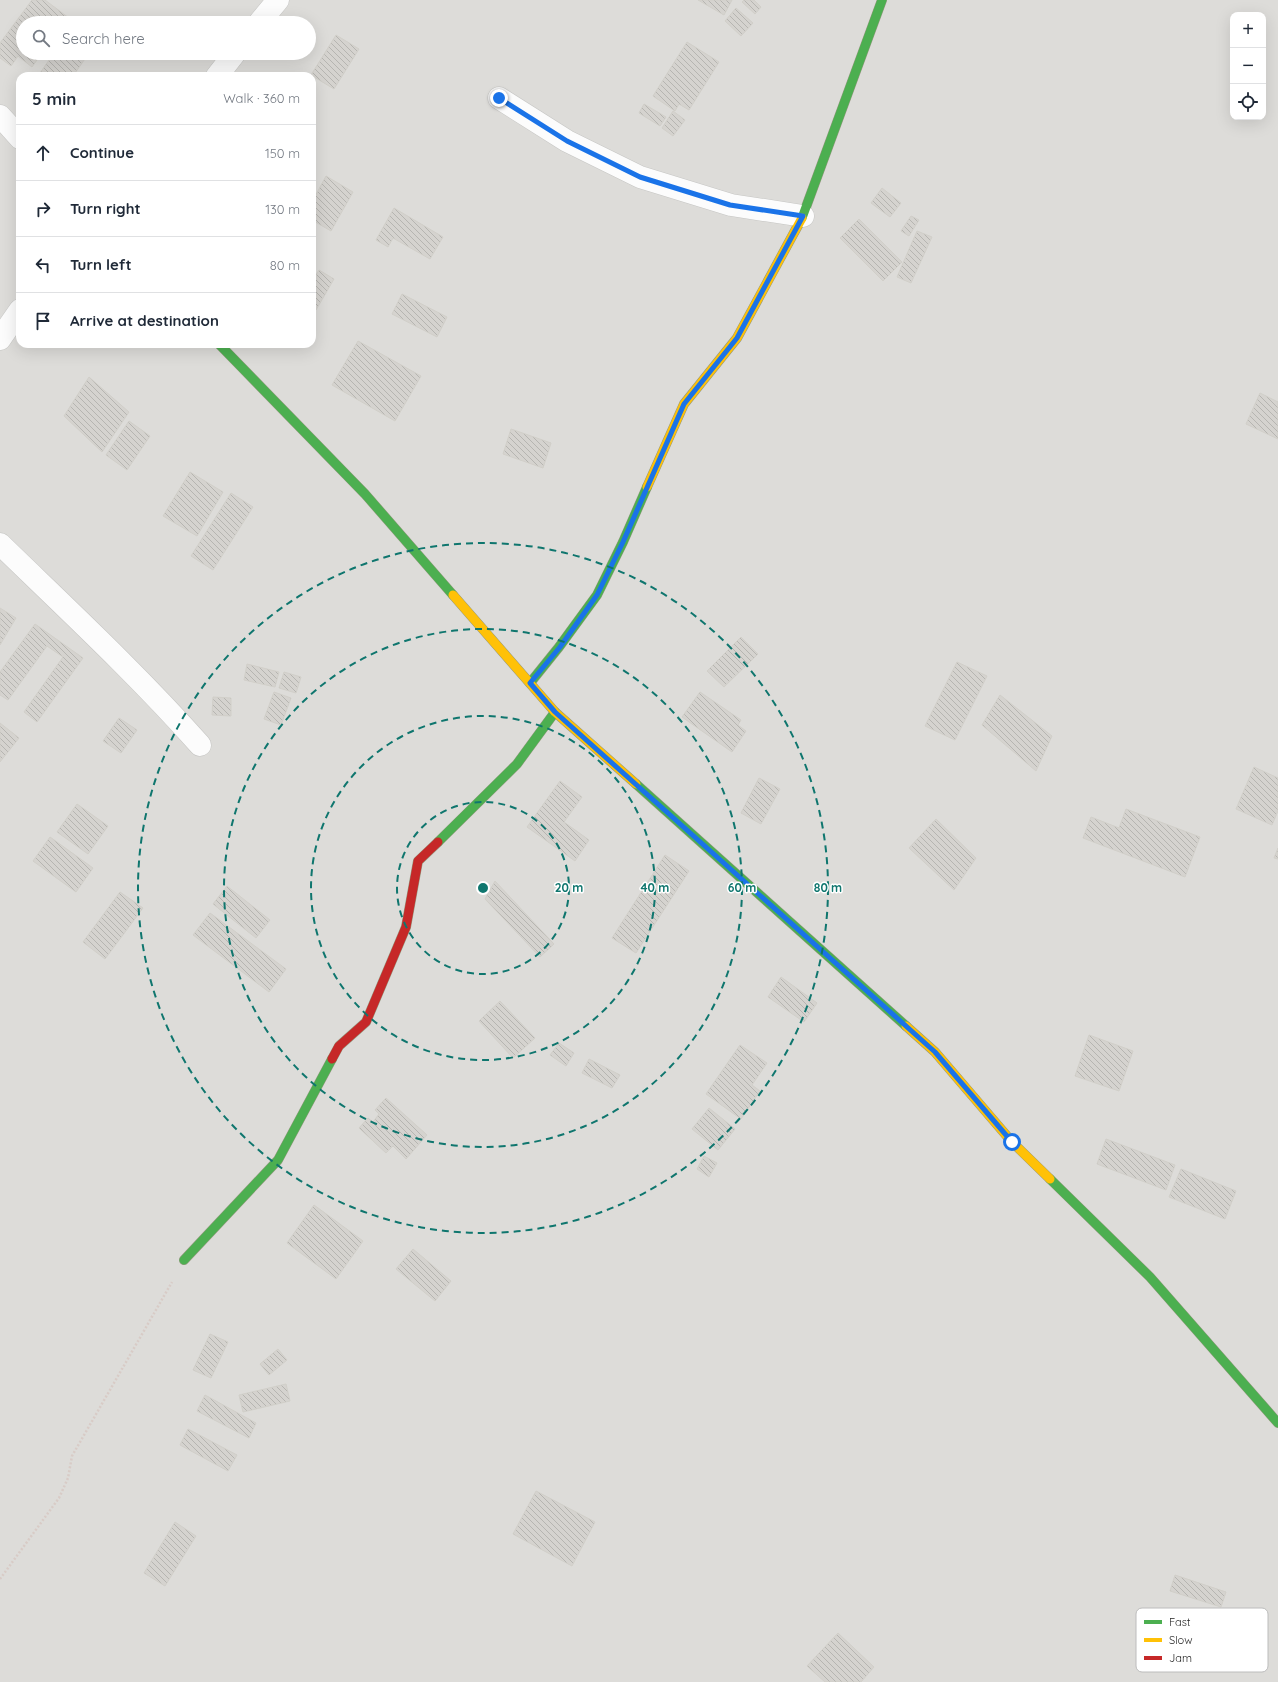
<!DOCTYPE html>
<meta charset="utf-8">
<style>
:root{--surface:#fff;--page:#f2f2f3;--text:#1f2937;--muted:#747a83;--line:#e0e1e3}
body{margin:0;font-family:Quicksand,sans-serif;background:var(--page);color:var(--text)}
.controls{position:absolute;right:12px;top:12px;display:grid;overflow:hidden;border-radius:8px;box-shadow:0 4px 16px #0002}
.controls button{width:36px;height:36px;display:grid;place-items:center;padding:0;border:0;border-bottom:1px solid var(--line);background:var(--surface);color:var(--text);font:20px sans-serif}
.stop{position:absolute;width:12px;height:12px;margin:-9px;border:3px solid #1a73e8;border-radius:50%;background:#fff}
.stop.end{background:#1a73e8;border-color:#fff;box-shadow:0 1px 4px #0008}
.list{margin:0;padding:0;list-style:none}
h2{display:flex;justify-content:space-between;align-items:center;height:52px;margin:0;padding:0 16px;font-size:17px}
h2 small{font-size:13px;font-weight:400;color:var(--muted)}
.list li{display:grid;grid-template-columns:26px 1fr auto;gap:12px;align-items:center;box-sizing:border-box;height:56px;padding:0 16px;border-top:1px solid var(--line)}
.list b{display:block;font-size:15px;white-space:nowrap}
.list em{font-size:13px;font-style:normal;color:var(--muted)}
.icon{flex:none;width:22px;height:22px;fill:none;stroke:currentColor;stroke-width:2;stroke-linecap:round;stroke-linejoin:round}
.map{position:relative;flex:none;width:1278px;height:1682px;overflow:hidden}
.search{position:absolute;background:var(--surface);box-shadow:0 4px 16px #0002;left:16px;top:16px;width:300px;height:44px;display:flex;align-items:center;gap:10px;box-sizing:border-box;padding:0 14px;border-radius:22px;color:var(--muted);font-size:15px}
.panel{position:absolute;background:var(--surface);box-shadow:0 4px 16px #0002;left:16px;top:72px;width:300px;height:276px;border-radius:12px}
.map>svg:first-child{display:block}
.residential{fill:#dddcd9;fill-rule:evenodd}
.building{fill:url(#building-back-hatch);stroke:#d1cfc9}
.lines{fill:none;stroke-linecap:round;stroke-linejoin:round}
.street-casing{stroke:#c6c6c4;stroke-width:23}
.fast-casing{stroke:#94997f;stroke-width:10}
.slow-casing{stroke:#94997f;stroke-width:10}
.jam-casing{stroke:#94997f;stroke-width:10}
.path{stroke:#d8cbc6;stroke-width:2.5;stroke-dasharray:2 2;stroke-linecap:butt}
.street{stroke:#fcfcfc;stroke-width:22}
.fast{stroke:#4caf50;stroke-width:9}
.slow{stroke:#ffc107;stroke-width:9}
.jam{stroke:#c62828;stroke-width:9}
.route{stroke:#1a73e8;stroke-width:5}
.ring{fill:none;stroke:#0f766e;stroke-width:2;stroke-dasharray:7 5}
.key{fill:#fff;stroke:#bcbcbc;stroke-width:1}
.key-label{font-size:11px;fill:#1f1f1f}
.centre{fill:#0f766e;stroke:#fff;stroke-width:2}
.ring-label{font-size:12px;text-anchor:middle;font-weight:bold;fill:#0f766e;stroke:#fff;stroke-width:3;stroke-linejoin:round;paint-order:stroke}
</style>
<div class="map">
<svg width="1278" height="1682" viewBox="0 0 1278 1682">
<defs>
<pattern id="building-back-hatch" width="6" height="6" patternUnits="userSpaceOnUse"><rect width="6" height="6" fill="#d5d3cf"/><path d="M-1 5l2 2M0 0l6 6M5-1l2 2" fill="none" stroke="#b6b5b1"/></pattern>
</defs>
<rect width="100%" height="100%" fill="#eeede8"/>
<path class="residential" d="M0,0H1278V1682H0ZM1233,15H1263V117H1233ZM23,23H309V53H23ZM20,76H312V344H20Z"/>
<g class="building">
<path d="M32,0H45L69,18L65,23H23V53H42L32,67L18,56L11,66L0,58V43Z"/>
<path d="M698,0H732L724,15Z"/>
<path d="M744,0H754L761,7L755,14L742,2Z"/>
<path d="M736,8L753,23L741,36L725,21Z"/>
<path d="M336,35L359,49L334,89L311,75Z"/>
<path d="M687,42L719,62L689,110L679,104L675,111L653,96Z"/>
<path d="M54,53H89L73,76H45L40,73Z"/>
<path d="M644,104L666,117L660,126L639,113Z"/>
<path d="M673,111L685,120L673,136L662,128Z"/>
<path d="M326,176L353,192L331,231L312,220V202Z"/>
<path d="M882,188L901,203L890,217L871,203Z"/>
<path d="M394,208L443,237L430,259L393,238L388,247L376,240Z"/>
<path d="M911,216L919,220L909,236L901,231Z"/>
<path d="M859,219L902,262L883,281L840,238Z"/>
<path d="M917,231L932,237L911,283L897,277Z"/>
<path d="M319,270L334,279L316,310L312,308V281Z"/>
<path d="M402,294L447,317L437,337L392,314Z"/>
<path d="M358,341L421,376L395,421L332,385Z"/>
<path d="M89,377L129,412L102,452L64,416Z"/>
<path d="M1260,393L1278,402V439L1246,424Z"/>
<path d="M129,421L150,436L127,470L106,455Z"/>
<path d="M511,429L551,443L543,468L503,454Z"/>
<path d="M190,472L223,492L197,536L163,516Z"/>
<path d="M231,493L253,507L213,570L191,556Z"/>
<path d="M0,608L16,618L0,645Z"/>
<path d="M35,624L83,658L37,722L24,712L63,657L47,646L8,700L0,695V672Z"/>
<path d="M741,637L758,654L724,687L707,671Z"/>
<path d="M957,662L987,676L955,740L925,726Z"/>
<path d="M247,664L279,672L275,687L244,680Z"/>
<path d="M284,672L301,677L296,693L279,688Z"/>
<path d="M274,692L291,698L281,725L264,719Z"/>
<path d="M700,692L741,720L738,725L746,731L732,752L682,717Z"/>
<path d="M1000,695L1052,736L1036,771L982,725Z"/>
<path d="M213,697L231,698V716L212,715Z"/>
<path d="M119,718L137,730L121,753L103,741Z"/>
<path d="M0,723L19,738L0,762Z"/>
<path d="M1254,767L1278,778V811L1272,825L1236,809Z"/>
<path d="M759,778L780,789L761,824L741,813Z"/>
<path d="M560,781L582,797L564,822L589,840L575,861L527,827Z"/>
<path d="M77,804L108,826L88,854L57,832Z"/>
<path d="M1126,809L1200,837L1185,877L1083,838L1091,817L1119,828Z"/>
<path d="M936,819L976,858L954,890L909,848Z"/>
<path d="M50,837L93,868L76,892L33,861Z"/>
<path d="M1278,848V859L1274,858Z"/>
<path d="M665,855L689,871L636,953L612,938Z"/>
<path d="M495,881L554,944L540,957L485,899Z"/>
<path d="M227,886L270,920L256,938L213,904Z"/>
<path d="M120,892L143,908L105,959L83,942Z"/>
<path d="M210,913L286,969L269,992L193,935Z"/>
<path d="M781,977L817,1003L804,1022L768,997Z"/>
<path d="M500,1001L535,1038L513,1058L479,1021Z"/>
<path d="M1089,1035L1133,1051L1119,1091L1075,1076Z"/>
<path d="M559,1043L574,1053L566,1066L550,1055Z"/>
<path d="M740,1045L767,1063L752,1085L760,1091L741,1119L706,1094Z"/>
<path d="M589,1059L620,1075L612,1088L582,1073Z"/>
<path d="M386,1098L427,1135L406,1159L393,1146L386,1153L359,1128L368,1118L373,1122L379,1114L375,1110Z"/>
<path d="M709,1108L735,1129L718,1150L692,1129Z"/>
<path d="M1106,1139L1175,1165L1166,1190L1097,1164Z"/>
<path d="M704,1156L717,1163L709,1177L697,1169Z"/>
<path d="M1181,1169L1236,1191L1225,1219L1169,1197Z"/>
<path d="M314,1205L363,1241L336,1279L287,1243Z"/>
<path d="M413,1249L451,1281L435,1301L396,1269Z"/>
<path d="M210,1334L228,1342L211,1378L193,1370Z"/>
<path d="M278,1349L287,1360L269,1375L260,1364Z"/>
<path d="M286,1384L290,1401L243,1412L239,1395Z"/>
<path d="M205,1395L256,1423L249,1438L197,1411Z"/>
<path d="M188,1429L237,1455L228,1471L180,1445Z"/>
<path d="M536,1491L595,1522L572,1566L513,1534Z"/>
<path d="M175,1522L196,1536L165,1586L144,1573Z"/>
<path d="M1175,1575L1226,1592L1221,1607L1170,1591Z"/>
<path d="M838,1633L874,1667L861,1682H825L807,1666Z"/>
</g>
<g class="lines">
<g class="street-casing">
<g id="street">
<path d="M259,23L278,0"/>
<path d="M217,76L235,53"/>
<path d="M499,98L567,141L640,177L731,205L803,216"/>
<path d="M0,116L20,138"/>
<path d="M0,339L20,310"/>
<path d="M0,544C68,610 137,674 200,745"/>
</g>
</g>
<g class="fast-casing">
<g id="fast">
<path d="M802,218L882,0"/>
<path d="M219,344L365,494L453,595"/>
<path d="M530,683L559,647L597,595L623,542L647,487"/>
<path d="M636,784L906,1026"/>
<path d="M438,842L517,764L555,712"/>
<path d="M1050,1179L1150,1277L1278,1423"/>
<path d="M184,1260L278,1160L332,1059"/>
</g>
</g>
<g class="slow-casing">
<g id="slow">
<path d="M647,487L684,404L737,338L802,218"/>
<path d="M453,595L555,712L636,784"/>
<path d="M906,1026L935,1052L1012,1142L1050,1179"/>
</g>
</g>
<g class="jam-casing">
<path id="jam" d="M332,1059L339,1046L366,1022L406,927L418,861L438,842"/>
</g>
<path class="path" d="M0,1579L59,1498L68,1478L72,1456L172,1282"/>
<use href="#street" class="street"/>
<use href="#fast" class="fast"/>
<use href="#slow" class="slow"/>
<use href="#jam" class="jam"/>
</g>
<g class="lines">
<path class="route" d="M499,98L567,141L640,177L730,205L803,216L737,338L684,404L623,542L597,595L560,647L530,683L555,712L935,1052L1012,1142"/>
</g>
<g class="ring">
<circle cx="483" cy="888" r="86"/>
<circle cx="483" cy="888" r="172"/>
<circle cx="483" cy="888" r="259"/>
<circle cx="483" cy="888" r="345"/>
</g>
<rect x="1136" y="1608" width="132" height="64" rx="6" class="key"/>
<rect x="1144" y="1620" width="18" height="4" fill="#4caf50"/>
<rect x="1144" y="1638" width="18" height="4" fill="#ffc107"/>
<rect x="1144" y="1656" width="18" height="4" fill="#c62828"/>
<g class="key-label">
<text x="1169" y="1626">Fast</text>
<text x="1169" y="1644">Slow</text>
<text x="1169" y="1662">Jam</text>
</g>
<circle cx="483" cy="888" r="6" class="centre"/>
<g class="ring-label">
<text x="569" y="892">20 m</text>
<text x="655" y="892">40 m</text>
<text x="742" y="892">60 m</text>
<text x="828" y="892">80 m</text>
</g>
</svg>
<div class="controls">
<button>+</button>
<button>−</button>
<button><svg class="icon" aria-label="locate" viewBox="0 0 24 24"><circle cx="12" cy="12" r="6"/><path d="M12 2v4M12 18v4M2 12h4M18 12h4"/></svg></button>
</div>
<div class="stop" style="left:1012px;top:1142px"></div>
<div class="stop end" style="left:499px;top:98px"></div>
<div class="search"><svg class="icon" aria-label="search" viewBox="0 0 24 24"><circle cx="10" cy="10" r="6"/><path d="M15 15l6 6"/></svg>Search here</div>
<section class="panel">
<h2>5 min<small>Walk · 360 m</small></h2>
<ul class="list">
<li><svg class="icon" aria-label="ahead" viewBox="0 0 24 24"><path d="M12 20V5M6 11l6-6 6 6"/></svg><div><b>Continue</b></div><em>150 m</em></li>
<li><svg class="icon" aria-label="right" viewBox="0 0 24 24"><path d="M7 20v-9h11M14 6l5 5-5 5"/></svg><div><b>Turn right</b></div><em>130 m</em></li>
<li><svg class="icon" aria-label="left" viewBox="0 0 24 24"><path d="M17 20v-9H6M10 6l-5 5 5 5"/></svg><div><b>Turn left</b></div><em>80 m</em></li>
<li><svg class="icon" aria-label="arrive" viewBox="0 0 24 24"><path d="M6 21V4h12l-3 4 3 4H6"/></svg><div><b>Arrive at destination</b></div></li>
</ul>
</section>
</div>
